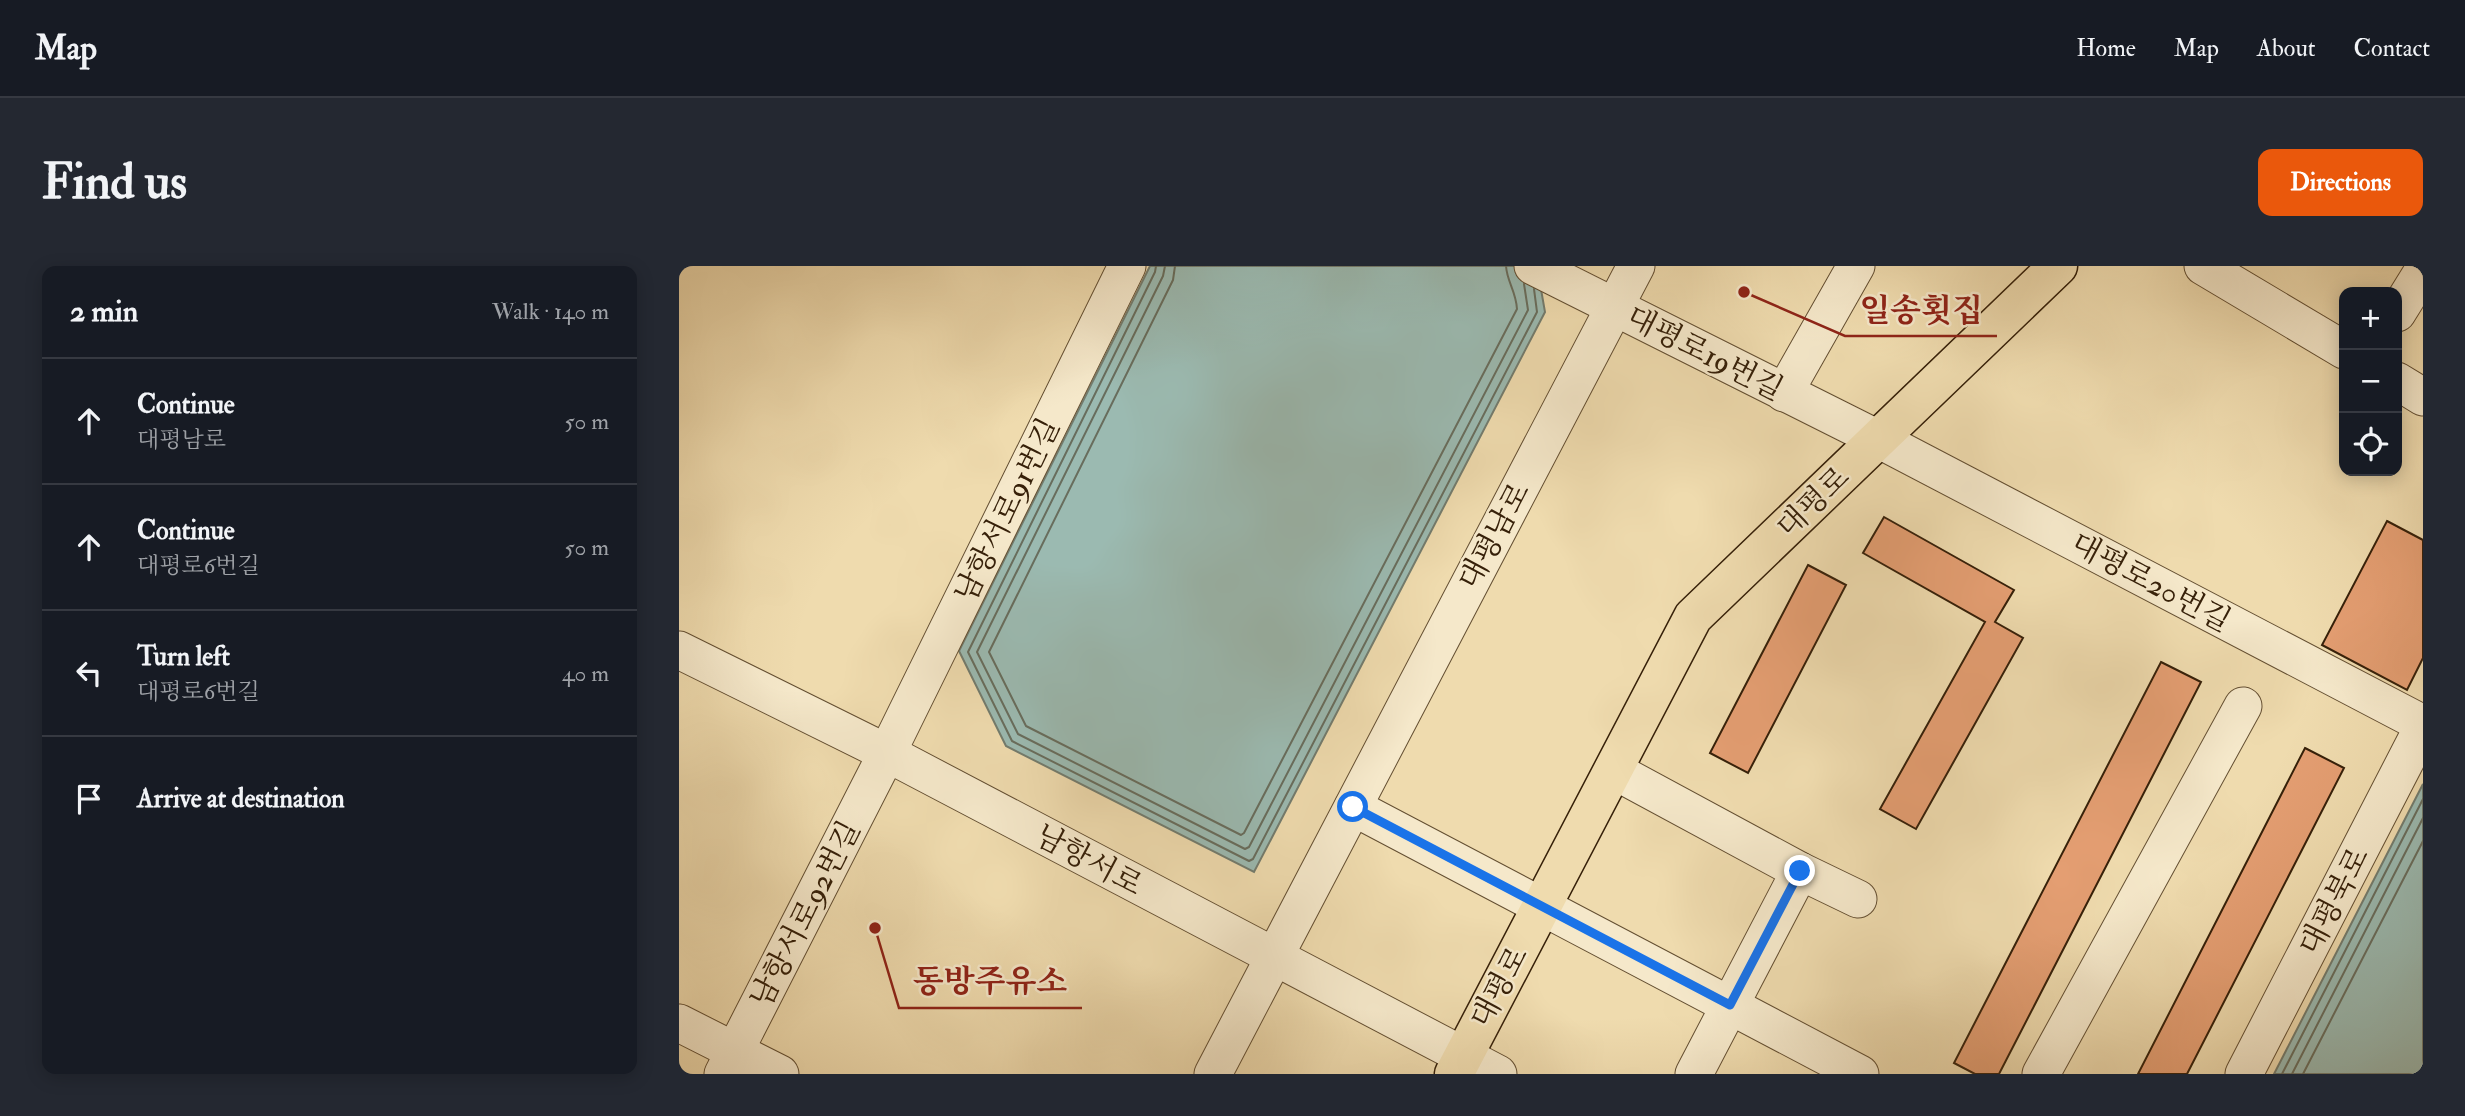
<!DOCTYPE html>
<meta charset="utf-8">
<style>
:root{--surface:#171b24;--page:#242831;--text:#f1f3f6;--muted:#9ea1a6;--line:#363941;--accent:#ea580c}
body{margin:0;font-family:"IM FELL Double Pica","Noto Serif KR",serif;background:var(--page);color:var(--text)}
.controls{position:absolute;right:21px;top:21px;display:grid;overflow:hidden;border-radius:14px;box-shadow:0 4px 18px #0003}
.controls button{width:63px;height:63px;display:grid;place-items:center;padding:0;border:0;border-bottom:2px solid var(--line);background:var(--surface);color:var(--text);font:35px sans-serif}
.stop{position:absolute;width:21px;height:21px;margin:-16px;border:5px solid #1a73e8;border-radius:50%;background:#fff}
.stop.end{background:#1a73e8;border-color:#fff;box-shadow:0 2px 7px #0008}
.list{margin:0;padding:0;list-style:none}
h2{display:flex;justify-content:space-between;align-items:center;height:91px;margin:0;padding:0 28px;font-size:30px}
h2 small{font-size:23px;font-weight:400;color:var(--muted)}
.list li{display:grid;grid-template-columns:46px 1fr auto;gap:21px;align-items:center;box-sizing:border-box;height:126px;padding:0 28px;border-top:2px solid var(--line)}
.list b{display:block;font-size:26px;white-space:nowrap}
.list p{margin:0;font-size:23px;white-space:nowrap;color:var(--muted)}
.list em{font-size:23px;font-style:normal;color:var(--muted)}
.icon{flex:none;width:38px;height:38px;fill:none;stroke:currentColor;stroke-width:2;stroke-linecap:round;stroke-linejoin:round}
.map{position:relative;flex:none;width:1744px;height:808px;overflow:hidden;border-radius:14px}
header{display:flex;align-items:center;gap:42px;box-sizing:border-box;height:98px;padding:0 35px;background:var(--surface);border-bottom:2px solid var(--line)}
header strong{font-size:33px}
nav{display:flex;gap:38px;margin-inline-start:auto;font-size:24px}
.intro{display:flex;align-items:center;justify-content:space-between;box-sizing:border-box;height:168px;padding:0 42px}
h1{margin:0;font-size:49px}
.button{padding:18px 32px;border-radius:14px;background:var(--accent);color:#fff;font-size:24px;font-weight:700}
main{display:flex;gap:42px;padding:0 42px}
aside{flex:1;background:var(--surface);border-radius:14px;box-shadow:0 4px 18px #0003}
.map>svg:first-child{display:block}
.water{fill:#9bbab1;stroke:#737c6e;stroke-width:2}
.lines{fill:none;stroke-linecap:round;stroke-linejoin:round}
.shore{stroke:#686d5d;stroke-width:2}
.building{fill:#e49e72;stroke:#362009;stroke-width:2}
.minor-casing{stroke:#644f32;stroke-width:39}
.major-casing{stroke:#362009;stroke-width:41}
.minor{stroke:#f5e8ca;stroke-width:37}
.major{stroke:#efdbae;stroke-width:38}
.route{stroke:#1a73e8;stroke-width:9}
.labels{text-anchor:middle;stroke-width:5;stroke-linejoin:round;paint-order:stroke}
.street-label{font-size:30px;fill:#362009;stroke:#f5e8ca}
.leader{fill:none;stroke:#8f2418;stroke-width:2.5}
.callout-dot{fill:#8f2418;stroke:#f5e8ca;stroke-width:2.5}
.callout-label{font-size:32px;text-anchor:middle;font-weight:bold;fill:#8f2418;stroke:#f5e8ca;stroke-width:5;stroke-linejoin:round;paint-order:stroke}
</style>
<header>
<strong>Map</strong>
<nav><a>Home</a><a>Map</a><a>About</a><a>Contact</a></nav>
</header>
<div class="intro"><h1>Find us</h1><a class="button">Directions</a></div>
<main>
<aside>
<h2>2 min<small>Walk · 140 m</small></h2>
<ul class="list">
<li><svg class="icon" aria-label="ahead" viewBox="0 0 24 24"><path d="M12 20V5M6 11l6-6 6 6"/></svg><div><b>Continue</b><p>대평남로</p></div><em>50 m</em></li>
<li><svg class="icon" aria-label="ahead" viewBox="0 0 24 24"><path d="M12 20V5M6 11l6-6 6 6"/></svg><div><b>Continue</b><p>대평로6번길</p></div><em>50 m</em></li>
<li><svg class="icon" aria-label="left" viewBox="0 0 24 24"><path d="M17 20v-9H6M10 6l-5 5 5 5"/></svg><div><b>Turn left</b><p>대평로6번길</p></div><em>40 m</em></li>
<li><svg class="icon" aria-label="arrive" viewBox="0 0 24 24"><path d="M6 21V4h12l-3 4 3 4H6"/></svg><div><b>Arrive at destination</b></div></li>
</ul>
</aside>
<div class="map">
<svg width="1744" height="808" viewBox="0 0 1744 808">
<rect width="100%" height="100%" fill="#efdbae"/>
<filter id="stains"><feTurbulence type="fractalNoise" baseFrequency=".00286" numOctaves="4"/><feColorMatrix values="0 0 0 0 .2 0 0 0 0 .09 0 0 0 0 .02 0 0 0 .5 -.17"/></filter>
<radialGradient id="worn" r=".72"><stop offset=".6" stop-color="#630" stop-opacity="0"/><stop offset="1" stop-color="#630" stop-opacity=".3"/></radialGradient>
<g class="water">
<path d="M471,0H847L859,6L866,46L575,606L327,480L280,385Z"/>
<path d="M1744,518V808H1595Z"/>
</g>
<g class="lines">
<g class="shore">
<path d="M477,0L476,6L289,386L333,475L570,595L574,593L858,46L855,23"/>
<path d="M486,0L484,10L298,386L339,468L566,583L570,581L849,44L845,18"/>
<path d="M496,0L494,14L310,386L347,460L562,569L565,567L838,43C837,25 828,16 827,0"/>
<path d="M1603,808L1744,533"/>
<path d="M1613,808L1744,552"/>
<path d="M1624,808L1744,575"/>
</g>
</g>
<g class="building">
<path d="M1205,251L1335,324L1316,356L1344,372L1237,563L1201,543L1306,356L1184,287Z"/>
<path d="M1708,255L1744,274V392L1728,424L1643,379Z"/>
<path d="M1129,299L1167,319L1069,507L1031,487Z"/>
<path d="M1482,396L1522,416L1320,808H1296L1275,797Z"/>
<path d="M1626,482L1665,502L1508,808H1459Z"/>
</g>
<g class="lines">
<g class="minor-casing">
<g id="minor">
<path d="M854,0L1199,173L1744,458"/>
<path d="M1524,0L1665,84"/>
<path d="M1718,47L1744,5"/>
<path d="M1718,115L1744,131"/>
<path d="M1105,127L1177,0"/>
<path d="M0,384L208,487L819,808"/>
<path d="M934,504L1121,605L1179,633"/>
<path d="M674,541L1181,808"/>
<path d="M0,757L101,808"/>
<path d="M44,808L208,487L448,0"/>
<path d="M534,808L957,0"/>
<path d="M1015,808L1121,605"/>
<path d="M1362,808L1564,440"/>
<path d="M1565,808L1744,461"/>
</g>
</g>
<g class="major-casing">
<path id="major" d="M775,808L1014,351L1379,0"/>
</g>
<use href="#minor" class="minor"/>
<use href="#major" class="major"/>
</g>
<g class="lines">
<path class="route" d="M674,541L1051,739L1121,605"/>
</g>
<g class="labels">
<g class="street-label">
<text transform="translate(1026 87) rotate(27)" y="10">대평로19번길</text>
<text transform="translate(1134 236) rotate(-44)" y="10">대평로</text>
<text transform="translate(328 244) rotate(-64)" y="10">남항서로91번길</text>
<text transform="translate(815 270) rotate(-62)" y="10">대평남로</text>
<text transform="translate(1472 316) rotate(28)" y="10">대평로20번길</text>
<text transform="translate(410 594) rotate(28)" y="10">남항서로</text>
<text transform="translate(1655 635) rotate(-63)" y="10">대평북로</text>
<text transform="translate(126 648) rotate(-63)" y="10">남항서로92번길</text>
<text transform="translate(820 721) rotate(-62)" y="10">대평로</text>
</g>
</g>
<path class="leader" d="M1065 26L1166 70H1318M196 662L220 742H403"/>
<g class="callout-dot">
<circle cx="1065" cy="26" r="7"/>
<circle cx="196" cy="662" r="7"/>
</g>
<g class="callout-label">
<text x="1242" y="55">일송횟집</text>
<text x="311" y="726">동방주유소</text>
</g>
<rect width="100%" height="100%" filter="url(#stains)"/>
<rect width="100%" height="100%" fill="url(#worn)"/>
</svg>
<div class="controls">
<button>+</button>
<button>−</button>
<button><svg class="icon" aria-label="locate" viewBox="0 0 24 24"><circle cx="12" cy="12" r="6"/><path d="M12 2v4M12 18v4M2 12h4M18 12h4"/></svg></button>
</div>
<div class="stop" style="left:674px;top:541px"></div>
<div class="stop end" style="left:1121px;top:605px"></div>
</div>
</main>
